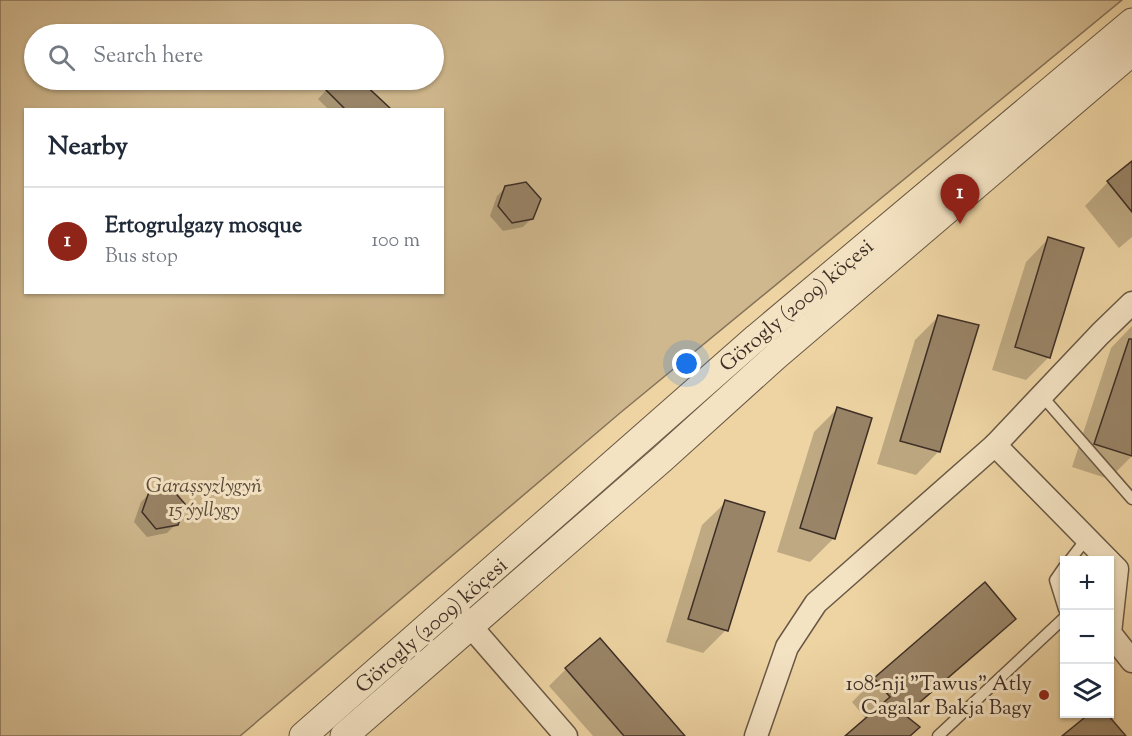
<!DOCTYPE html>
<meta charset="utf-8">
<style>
:root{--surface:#fff;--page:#f2f2f3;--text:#1f2937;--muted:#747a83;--line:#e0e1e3;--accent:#8f2418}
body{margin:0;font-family:"Sorts Mill Goudy",serif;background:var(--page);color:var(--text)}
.controls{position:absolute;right:18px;bottom:18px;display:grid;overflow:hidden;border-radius:0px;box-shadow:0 2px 4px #0004}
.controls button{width:54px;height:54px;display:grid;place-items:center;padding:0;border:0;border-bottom:2px solid var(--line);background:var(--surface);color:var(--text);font:30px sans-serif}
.you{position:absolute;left:687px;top:364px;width:21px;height:21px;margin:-15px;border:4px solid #fff;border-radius:50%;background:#1a73e8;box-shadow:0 0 0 9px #1a73e833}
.badge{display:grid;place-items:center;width:39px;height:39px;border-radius:50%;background:var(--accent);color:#fff;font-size:20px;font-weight:700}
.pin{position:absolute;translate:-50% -50px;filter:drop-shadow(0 2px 3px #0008)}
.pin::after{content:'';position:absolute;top:32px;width:21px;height:18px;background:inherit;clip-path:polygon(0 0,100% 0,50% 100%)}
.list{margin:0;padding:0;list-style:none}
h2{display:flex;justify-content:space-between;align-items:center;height:78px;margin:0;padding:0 24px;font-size:26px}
h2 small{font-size:20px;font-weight:400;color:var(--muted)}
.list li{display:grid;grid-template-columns:39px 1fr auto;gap:18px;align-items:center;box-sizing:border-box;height:108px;padding:0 24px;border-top:2px solid var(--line)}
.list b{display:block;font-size:22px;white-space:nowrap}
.list p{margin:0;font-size:20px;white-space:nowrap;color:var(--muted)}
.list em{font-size:20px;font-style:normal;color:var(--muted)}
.icon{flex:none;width:33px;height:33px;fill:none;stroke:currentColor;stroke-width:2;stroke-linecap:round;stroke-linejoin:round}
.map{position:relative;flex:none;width:1132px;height:736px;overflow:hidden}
.search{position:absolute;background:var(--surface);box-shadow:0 2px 4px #0004;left:24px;top:24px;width:420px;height:66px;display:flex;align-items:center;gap:15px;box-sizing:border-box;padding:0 21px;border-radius:33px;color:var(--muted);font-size:22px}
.panel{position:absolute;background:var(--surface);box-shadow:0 2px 4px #0004;left:24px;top:108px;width:420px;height:186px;border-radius:0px}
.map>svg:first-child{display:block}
.green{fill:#d0b88e;stroke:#86735a;stroke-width:1.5;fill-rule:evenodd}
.shadow{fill:#0003}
.building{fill:#998467;stroke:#3d2e26;stroke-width:1.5}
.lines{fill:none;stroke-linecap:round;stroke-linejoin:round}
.service-casing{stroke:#695845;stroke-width:13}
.minor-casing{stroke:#695845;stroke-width:25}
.tertiary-casing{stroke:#695845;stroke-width:29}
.service{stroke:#f4e3c3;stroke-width:10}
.minor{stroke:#f4e3c3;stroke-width:22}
.tertiary{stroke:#f4e3c3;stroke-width:27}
.poi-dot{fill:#8f2418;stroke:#f4e3c3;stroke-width:2}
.labels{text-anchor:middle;stroke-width:6;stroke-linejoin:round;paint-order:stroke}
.street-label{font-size:21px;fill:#3d2e26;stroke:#f4e3c3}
.park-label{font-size:21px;font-style:italic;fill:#5a4a3b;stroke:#f4e3c3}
.poi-label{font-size:21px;fill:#3d2e26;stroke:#f4e3c3;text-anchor:end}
</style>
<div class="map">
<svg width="1132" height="736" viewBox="0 0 1132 736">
<rect width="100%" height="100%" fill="#eed4a3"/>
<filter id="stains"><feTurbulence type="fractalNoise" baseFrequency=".00333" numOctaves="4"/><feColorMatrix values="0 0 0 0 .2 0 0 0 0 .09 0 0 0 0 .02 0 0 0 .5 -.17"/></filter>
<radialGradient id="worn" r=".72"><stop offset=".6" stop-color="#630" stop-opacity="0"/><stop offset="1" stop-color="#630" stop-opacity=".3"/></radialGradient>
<path class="green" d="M0,0H1122L620,413L240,736H0ZM34,34H434V80H34ZM26,110H442V292H26Z"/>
<g class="shadow">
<path d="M336,80H357L388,108L386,110H329L318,99Z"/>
<path d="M1132,162V237L1119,248L1085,206L1108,182Z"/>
<path d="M506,187L532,218L523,227L503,231L490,216L497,196Z"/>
<path d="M1049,238V357L1026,380L992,370L1026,262Z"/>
<path d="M938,317L939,451L916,475L877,464L915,340Z"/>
<path d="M1132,326V456L1109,479L1072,467L1111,348Z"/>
<path d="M837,409L870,419L833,539L810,562L777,552L814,432Z"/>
<path d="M150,493L176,524L167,533L147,537L134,522L141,502Z"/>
<path d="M726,502V630L703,653L666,642L702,525Z"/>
<path d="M984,584L1014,619L991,642L905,716L909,736H847L866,719L852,702L875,679Z"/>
<path d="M566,669L683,736H593L549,686Z"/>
</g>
<g class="building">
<path d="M335,80H360L392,110H346L326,90Z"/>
<path d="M1132,161V212L1107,181Z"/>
<path d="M526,182L541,199L533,219L512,223L498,206L505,186Z"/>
<path d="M1048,237L1084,248L1050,358L1015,347Z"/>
<path d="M938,315L979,325L940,452L900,441Z"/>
<path d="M1129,339H1132V456L1094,444Z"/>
<path d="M837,407L872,418L835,539L800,528Z"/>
<path d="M171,488L185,504L178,525L156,529L142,512L149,492Z"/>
<path d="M725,500L765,512L728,631L688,619Z"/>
<path d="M985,582L1016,619L905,715L920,727L910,736H845L890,697L874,678Z"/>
<path d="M600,638L685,736H624L565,668Z"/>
<path d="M1089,714H1107L1126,736H1062Z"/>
</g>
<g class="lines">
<g class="service-casing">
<g id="service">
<path d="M1042,396L1132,499"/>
<path d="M1070,560L1087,538"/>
<path d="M1064,567L1055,580L1064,609"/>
<path d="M938,736L1064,618"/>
</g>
</g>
<g class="minor-casing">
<g id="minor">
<path d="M995,445L1108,560"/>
<path d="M1110,562L1117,569L1110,633L1132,661"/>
<path d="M453,606L566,736"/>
<path d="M756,736L787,647L816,603L995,445L1100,334L1132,303"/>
</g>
</g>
<g class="tertiary-casing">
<g id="tertiary">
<path d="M303,736L757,337L1132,22"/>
<path d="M344,736L662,459L775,357L1132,52"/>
</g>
</g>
<use href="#service" class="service"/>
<use href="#minor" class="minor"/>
<use href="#tertiary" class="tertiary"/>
</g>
<circle class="poi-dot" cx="1044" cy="695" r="6"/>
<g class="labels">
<g class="street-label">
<text transform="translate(796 305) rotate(-40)" y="7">Görogly (2009) köçesi</text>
<text transform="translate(431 625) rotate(-41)" y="7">Görogly (2009) köçesi</text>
</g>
<g class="park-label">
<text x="204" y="492">Garaşsyzlygyň<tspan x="204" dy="24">15 ýyllygy</tspan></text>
</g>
<g class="poi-label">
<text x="1032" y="690">108-nji "Tawus" Atly<tspan x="1032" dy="24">Cagalar Bakja Bagy</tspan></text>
</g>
</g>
<rect width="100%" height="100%" filter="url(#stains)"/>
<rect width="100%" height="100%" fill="url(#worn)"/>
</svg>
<div class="controls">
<button>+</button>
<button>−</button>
<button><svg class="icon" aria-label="layers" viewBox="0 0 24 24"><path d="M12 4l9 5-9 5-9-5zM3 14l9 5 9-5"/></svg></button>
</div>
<div class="you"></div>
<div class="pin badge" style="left:960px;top:224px">1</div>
<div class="search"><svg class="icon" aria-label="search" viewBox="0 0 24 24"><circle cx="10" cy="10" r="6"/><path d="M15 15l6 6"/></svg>Search here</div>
<section class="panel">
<h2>Nearby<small></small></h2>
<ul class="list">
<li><span class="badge">1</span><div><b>Ertogrulgazy mosque</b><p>Bus stop</p></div><em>100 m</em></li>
</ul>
</section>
</div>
